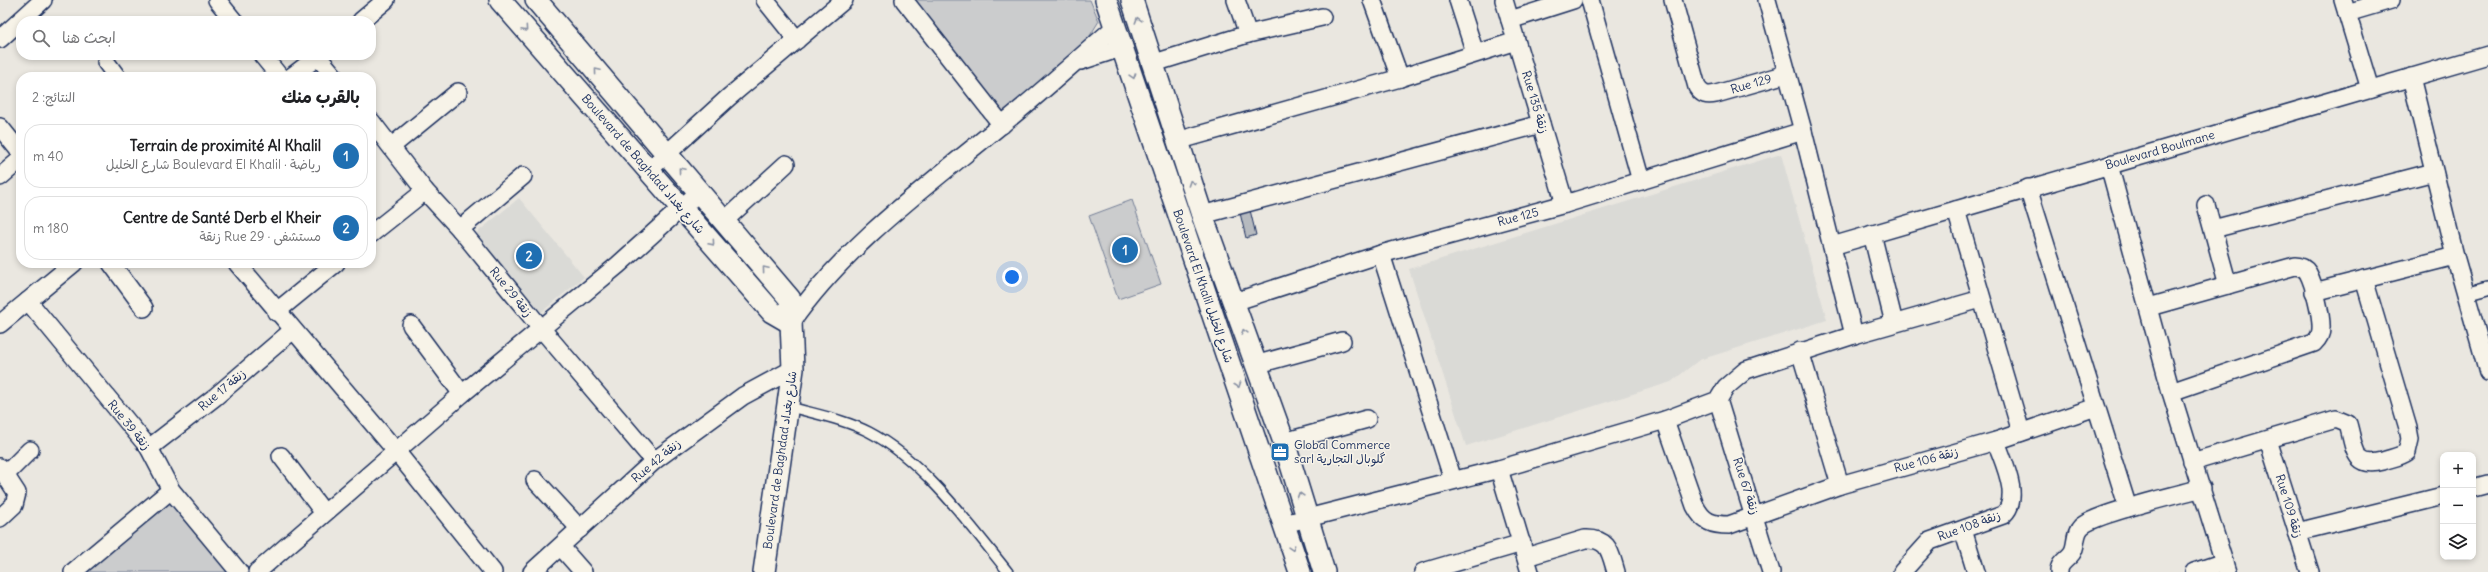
<!DOCTYPE html>
<html lang="ar">
<meta charset="utf-8">
<style>
:root{--surface:#fff;--page:#f6f6f6;--text:#202124;--muted:#757577;--line:#e0e0e0;--accent:#1f6fb2}
body{margin:0;font-family:Delius,"Playpen Sans Arabic",sans-serif;background:var(--page);color:var(--text);direction:rtl}
.controls{position:absolute;right:12px;bottom:12px;display:grid;overflow:hidden;border-radius:8px;box-shadow:0 2px 6px #0003}
.controls button{width:36px;height:36px;display:grid;place-items:center;padding:0;border:0;border-bottom:1px solid var(--line);background:var(--surface);color:var(--text);font:20px sans-serif}
.you{position:absolute;left:1012px;top:277px;width:14px;height:14px;margin:-10px;border:3px solid #fff;border-radius:50%;background:#1a73e8;box-shadow:0 0 0 6px #1a73e833}
.badge{display:grid;place-items:center;width:26px;height:26px;border-radius:50%;background:var(--accent);color:#fff;font-size:13px;font-weight:700}
.pin{position:absolute;translate:-50% -50%;border:2px solid #fff;box-shadow:0 1px 4px #0006}
.list{margin:0;padding:0;list-style:none}
h2{display:flex;justify-content:space-between;align-items:center;height:52px;margin:0;padding:0 16px;font-size:17px}
h2 small{font-size:13px;font-weight:400;color:var(--muted)}
.list li{display:grid;grid-template-columns:26px 1fr auto;gap:12px;align-items:center;box-sizing:border-box;height:64px;margin:0 8px 8px;padding:0 8px;border:1px solid var(--line);border-radius:16px}
.list b{display:block;font-size:15px;white-space:nowrap}
.list p{margin:0;font-size:13px;white-space:nowrap;color:var(--muted)}
.list em{font-size:13px;font-style:normal;color:var(--muted)}
.icon{flex:none;width:22px;height:22px;fill:none;stroke:currentColor;stroke-width:2;stroke-linecap:round;stroke-linejoin:round}
.map{position:relative;flex:none;width:2488px;height:572px;overflow:hidden;direction:ltr}
.search{position:absolute;background:var(--surface);box-shadow:0 2px 6px #0003;left:16px;top:16px;width:360px;height:44px;display:flex;align-items:center;gap:10px;box-sizing:border-box;padding:0 14px;border-radius:16px;color:var(--muted);font-size:15px}
.panel{position:absolute;background:var(--surface);box-shadow:0 2px 6px #0003;left:16px;top:72px;width:360px;height:196px;border-radius:16px;direction:rtl}
.map>svg:first-child{display:block}
.built{fill:#dadad6}
.green{fill:#cbcccd;stroke:#737e96}
.building{fill:#b6babf;stroke:#1b2f5e}
.lines{fill:none;stroke-linecap:round;stroke-linejoin:round}
.service-casing{stroke:#1b2f5e;stroke-width:12}
.pedestrian-casing{stroke:#1b2f5e;stroke-width:16}
.minor-casing{stroke:#1b2f5e;stroke-width:20}
.tertiary-casing{stroke:#1b2f5e;stroke-width:24}
.service{stroke:#f7f3e8;stroke-width:9}
.pedestrian{stroke:#f7f3e8;stroke-width:13}
.minor{stroke:#f7f3e8;stroke-width:17}
.tertiary{stroke:#f7f3e8;stroke-width:21}
.oneway{stroke:#8991a3}
.labels{text-anchor:middle;stroke-width:3;stroke-linejoin:round;paint-order:stroke}
.street-label{font-size:12px;fill:#1b2f5e;stroke:#f7f3e8}
.poi-label{font-size:12px;fill:#1b2f5e;stroke:#f7f3e8;text-anchor:start}
</style>
<div class="map">
<svg width="2488" height="572" viewBox="0 0 2488 572">
<rect width="100%" height="100%" fill="#eae7e0"/>
<filter id="ink" filterUnits="userSpaceOnUse"><feTurbulence type="fractalNoise" baseFrequency=".025" numOctaves="2"/><feDisplacementMap in="SourceGraphic" scale="8" xChannelSelector="R" yChannelSelector="G"/><feConvolveMatrix kernelMatrix="1 2 1 2 8 2 1 2 1" color-interpolation-filters="sRGB"/></filter>
<g filter="url(#ink)">
<g class="built">
<path d="M1781,154L1827,320L1699,360L1671,382L1466,446L1409,269Z"/>
<path d="M519,198L584,277L538,315L473,236Z"/>
</g>
<g class="green">
<path d="M906,0H1090L1099,21L1072,65L1004,121Z"/>
<path d="M1132,200L1161,284L1118,299L1089,216Z"/>
<path d="M172,497L235,572H84Z"/>
</g>
<path class="building" d="M1250,210L1256,235L1246,238L1240,213Z"/>
<g class="lines">
<g class="service-casing">
<path id="service" d="M787,406C814,414 844,419 869,432C923,460 970,525 1008,572"/>
</g>
<g class="pedestrian-casing">
<path id="pedestrian" d="M2466,294L2488,288"/>
</g>
<g class="minor-casing">
<g id="minor">
<path d="M217,0L234,21"/>
<path d="M765,0L797,40"/>
<path d="M904,0L1002,125"/>
<path d="M1236,0L1248,34"/>
<path d="M1372,0L1400,78"/>
<path d="M1458,0L1475,53"/>
<path d="M1504,0L1565,204"/>
<path d="M1590,0L1641,181"/>
<path d="M1673,0L1697,87C1702,95 1707,96 1716,94L1786,74"/>
<path d="M1767,0L1803,131L1854,335"/>
<path d="M2343,0L2370,89"/>
<path d="M2347,13L2391,0"/>
<path d="M1510,20L1573,0"/>
<path d="M361,21L386,0"/>
<path d="M0,39L43,0"/>
<path d="M262,55L280,77"/>
<path d="M318,57L335,77"/>
<path d="M1081,61L1124,47"/>
<path d="M106,62L117,77"/>
<path d="M1151,64L1248,34L1322,17"/>
<path d="M291,77L320,55"/>
<path d="M2411,77L2455,256L2488,372"/>
<path d="M371,121L425,191L460,229L540,327L654,461"/>
<path d="M0,127L21,153"/>
<path d="M1177,141L1400,78L1516,41"/>
<path d="M392,146L458,92"/>
<path d="M2109,165L2171,392L2227,572"/>
<path d="M649,170L729,97L844,0"/>
<path d="M0,177L21,159"/>
<path d="M2028,188L2128,508"/>
<path d="M2206,205L2228,285"/>
<path d="M1956,210L2021,432"/>
<path d="M1202,215L1541,124"/>
<path d="M724,221L786,164"/>
<path d="M460,229L523,176"/>
<path d="M2213,229L2434,172"/>
<path d="M371,234L425,191"/>
<path d="M1872,234L1894,323"/>
<path d="M1832,246L2488,55"/>
<path d="M1381,254L1453,480"/>
<path d="M111,263L144,308"/>
<path d="M237,263L396,451L493,572"/>
<path d="M2314,292L2455,256"/>
<path d="M28,301L149,448L171,490L239,572"/>
<path d="M1234,302L1381,254L1565,204L1803,131"/>
<path d="M2149,307L2295,266C2300,266 2305,268 2308,273C2314,284 2322,317 2321,329C2321,335 2318,339 2314,343L2171,392"/>
<path d="M276,312L336,263"/>
<path d="M791,323C845,245 927,186 1000,126C1040,94 1077,60 1115,27"/>
<path d="M0,324L74,263"/>
<path d="M411,325L462,394"/>
<path d="M1800,351L1840,485"/>
<path d="M1255,365L1342,341"/>
<path d="M1718,400L1771,572"/>
<path d="M1665,420L1695,506C1703,522 1712,525 1729,525L1840,485L1996,441L2096,407"/>
<path d="M2268,440L2310,572"/>
<path d="M1284,442L1367,419"/>
<path d="M149,448L215,397L293,330"/>
<path d="M281,456L324,513"/>
<path d="M2192,462L2336,419L2348,424C2355,448 2353,469 2383,461C2391,458 2400,457 2407,452L2410,439L2408,428L2364,279"/>
<path d="M0,467L17,493L14,505L0,518"/>
<path d="M1499,469L1530,572"/>
<path d="M6,474L30,450"/>
<path d="M535,480L580,529"/>
<path d="M2473,488L2488,484"/>
<path d="M1284,524L1499,469L1665,420L1718,400L1726,387L1746,370L1854,335L1981,299"/>
<path d="M1963,530L1976,572"/>
<path d="M2297,532L2443,496"/>
<path d="M561,547L583,572"/>
<path d="M1526,557L1585,539C1609,538 1610,552 1616,572"/>
<path d="M73,572L171,490"/>
<path d="M257,572L462,394L618,265L699,192"/>
<path d="M532,572L654,461L743,396L793,369"/>
<path d="M1423,572L1522,543"/>
<path d="M1902,572L1930,541L2003,515C2022,498 2003,462 1996,441"/>
<path d="M2059,572C2059,562 2067,560 2072,553C2077,546 2074,534 2081,527C2093,514 2181,494 2202,488"/>
<path d="M2194,572L2224,562"/>
</g>
</g>
<g class="tertiary-casing">
<g id="tertiary">
<path d="M500,0L772,312L791,323"/>
<path d="M536,0L790,299L793,369L764,572"/>
<path d="M1106,0L1300,572"/>
<path d="M1132,0L1202,215L1284,442L1324,572"/>
</g>
</g>
<use href="#service" class="service"/>
<use href="#pedestrian" class="pedestrian"/>
<use href="#minor" class="minor"/>
<use href="#tertiary" class="tertiary"/>
</g>
<defs><path id="oneway-chevron" d="M-2-3.5L2.5 0L-2 3.5" fill="none" stroke-width="1.6" stroke-linecap="round" stroke-linejoin="round"/></defs>
<g class="oneway">
<use href="#oneway-chevron" transform="translate(1138 20) rotate(-107)"/>
<use href="#oneway-chevron" transform="translate(525 29) rotate(49)"/>
<use href="#oneway-chevron" transform="translate(597 71) rotate(-130)"/>
<use href="#oneway-chevron" transform="translate(1133 76) rotate(72)"/>
<use href="#oneway-chevron" transform="translate(681 170) rotate(-130)"/>
<use href="#oneway-chevron" transform="translate(1191 183) rotate(-109)"/>
<use href="#oneway-chevron" transform="translate(712 243) rotate(49)"/>
<use href="#oneway-chevron" transform="translate(765 269) rotate(-130)"/>
<use href="#oneway-chevron" transform="translate(1244 332) rotate(-108)"/>
<use href="#oneway-chevron" transform="translate(1238 385) rotate(71)"/>
<use href="#oneway-chevron" transform="translate(1300 495) rotate(-107)"/>
<use href="#oneway-chevron" transform="translate(1292 548) rotate(72)"/>
</g>
</g>
<defs>
<g id="office-square" transform="scale(1)"><rect x="-9" y="-9" width="18" height="18" rx="4" fill="#1f6fb2" stroke="#f7f3e8"/><path d="M-6-3h4V-5.5h4V-3h4V5H-6ZM-1-4.5V-3h2v-1.5ZM-6 0V1H6V0Z" fill="#fff"/></g>
</defs>
<g fill-rule="evenodd">
<use href="#office-square" x="1280" y="452"/>
</g>
<g class="labels">
<g class="street-label">
<text transform="translate(1751 84) rotate(-16)" y="4">Rue 129</text>
<text transform="translate(1535 102) rotate(73)" y="4">Rue 135 زنقة</text>
<text transform="translate(2160 150) rotate(-16)" y="4">Boulevard Boulmane</text>
<text transform="translate(643 164) rotate(49)" y="4">Boulevard de Baghdad شارع بغداد</text>
<text transform="translate(1518 217) rotate(-15)" y="4">Rue 125</text>
<text transform="translate(1203 286) rotate(71)" y="4">Boulevard El Khalil شارع الخليل</text>
<text transform="translate(511 292) rotate(51)" y="4">Rue 29 زنقة</text>
<text transform="translate(222 390) rotate(-40)" y="4">Rue 17 زنقة</text>
<text transform="translate(129 425) rotate(51)" y="4">Rue 39 زنقة</text>
<text transform="translate(780 460) rotate(-82)" y="4">Boulevard de Baghdad شارع بغداد</text>
<text transform="translate(1926 460) rotate(-15)" y="4">Rue 106 زنقة</text>
<text transform="translate(656 461) rotate(-40)" y="4">Rue 42 زنقة</text>
<text transform="translate(1746 486) rotate(72)" y="4">Rue 67 زنقة</text>
<text transform="translate(2289 506) rotate(73)" y="4">Rue 109 زنقة</text>
<text transform="translate(1969 526) rotate(-20)" y="4">Rue 108 زنقة</text>
</g>
<g class="poi-label">
<text x="1294" y="449">Global Commerce<tspan x="1294" dy="14">sarl گلوبال التجارية</tspan></text>
</g>
</g>
</svg>
<div class="controls">
<button>+</button>
<button>−</button>
<button><svg class="icon" aria-label="layers" viewBox="0 0 24 24"><path d="M12 4l9 5-9 5-9-5zM3 14l9 5 9-5"/></svg></button>
</div>
<div class="you"></div>
<div class="pin badge" style="left:1125px;top:250px">1</div>
<div class="pin badge" style="left:529px;top:256px">2</div>
<div class="search"><svg class="icon" aria-label="search" viewBox="0 0 24 24"><circle cx="10" cy="10" r="6"/><path d="M15 15l6 6"/></svg>ابحث هنا</div>
<section class="panel">
<h2>بالقرب منك<small>النتائج: 2</small></h2>
<ul class="list">
<li><span class="badge">1</span><div><b>Terrain de proximité Al Khalil</b><p>رياضة · Boulevard El Khalil شارع الخليل</p></div><em>40 m</em></li>
<li><span class="badge">2</span><div><b>Centre de Santé Derb el Kheir</b><p>مستشفى · Rue 29 زنقة</p></div><em>180 m</em></li>
</ul>
</section>
</div>
